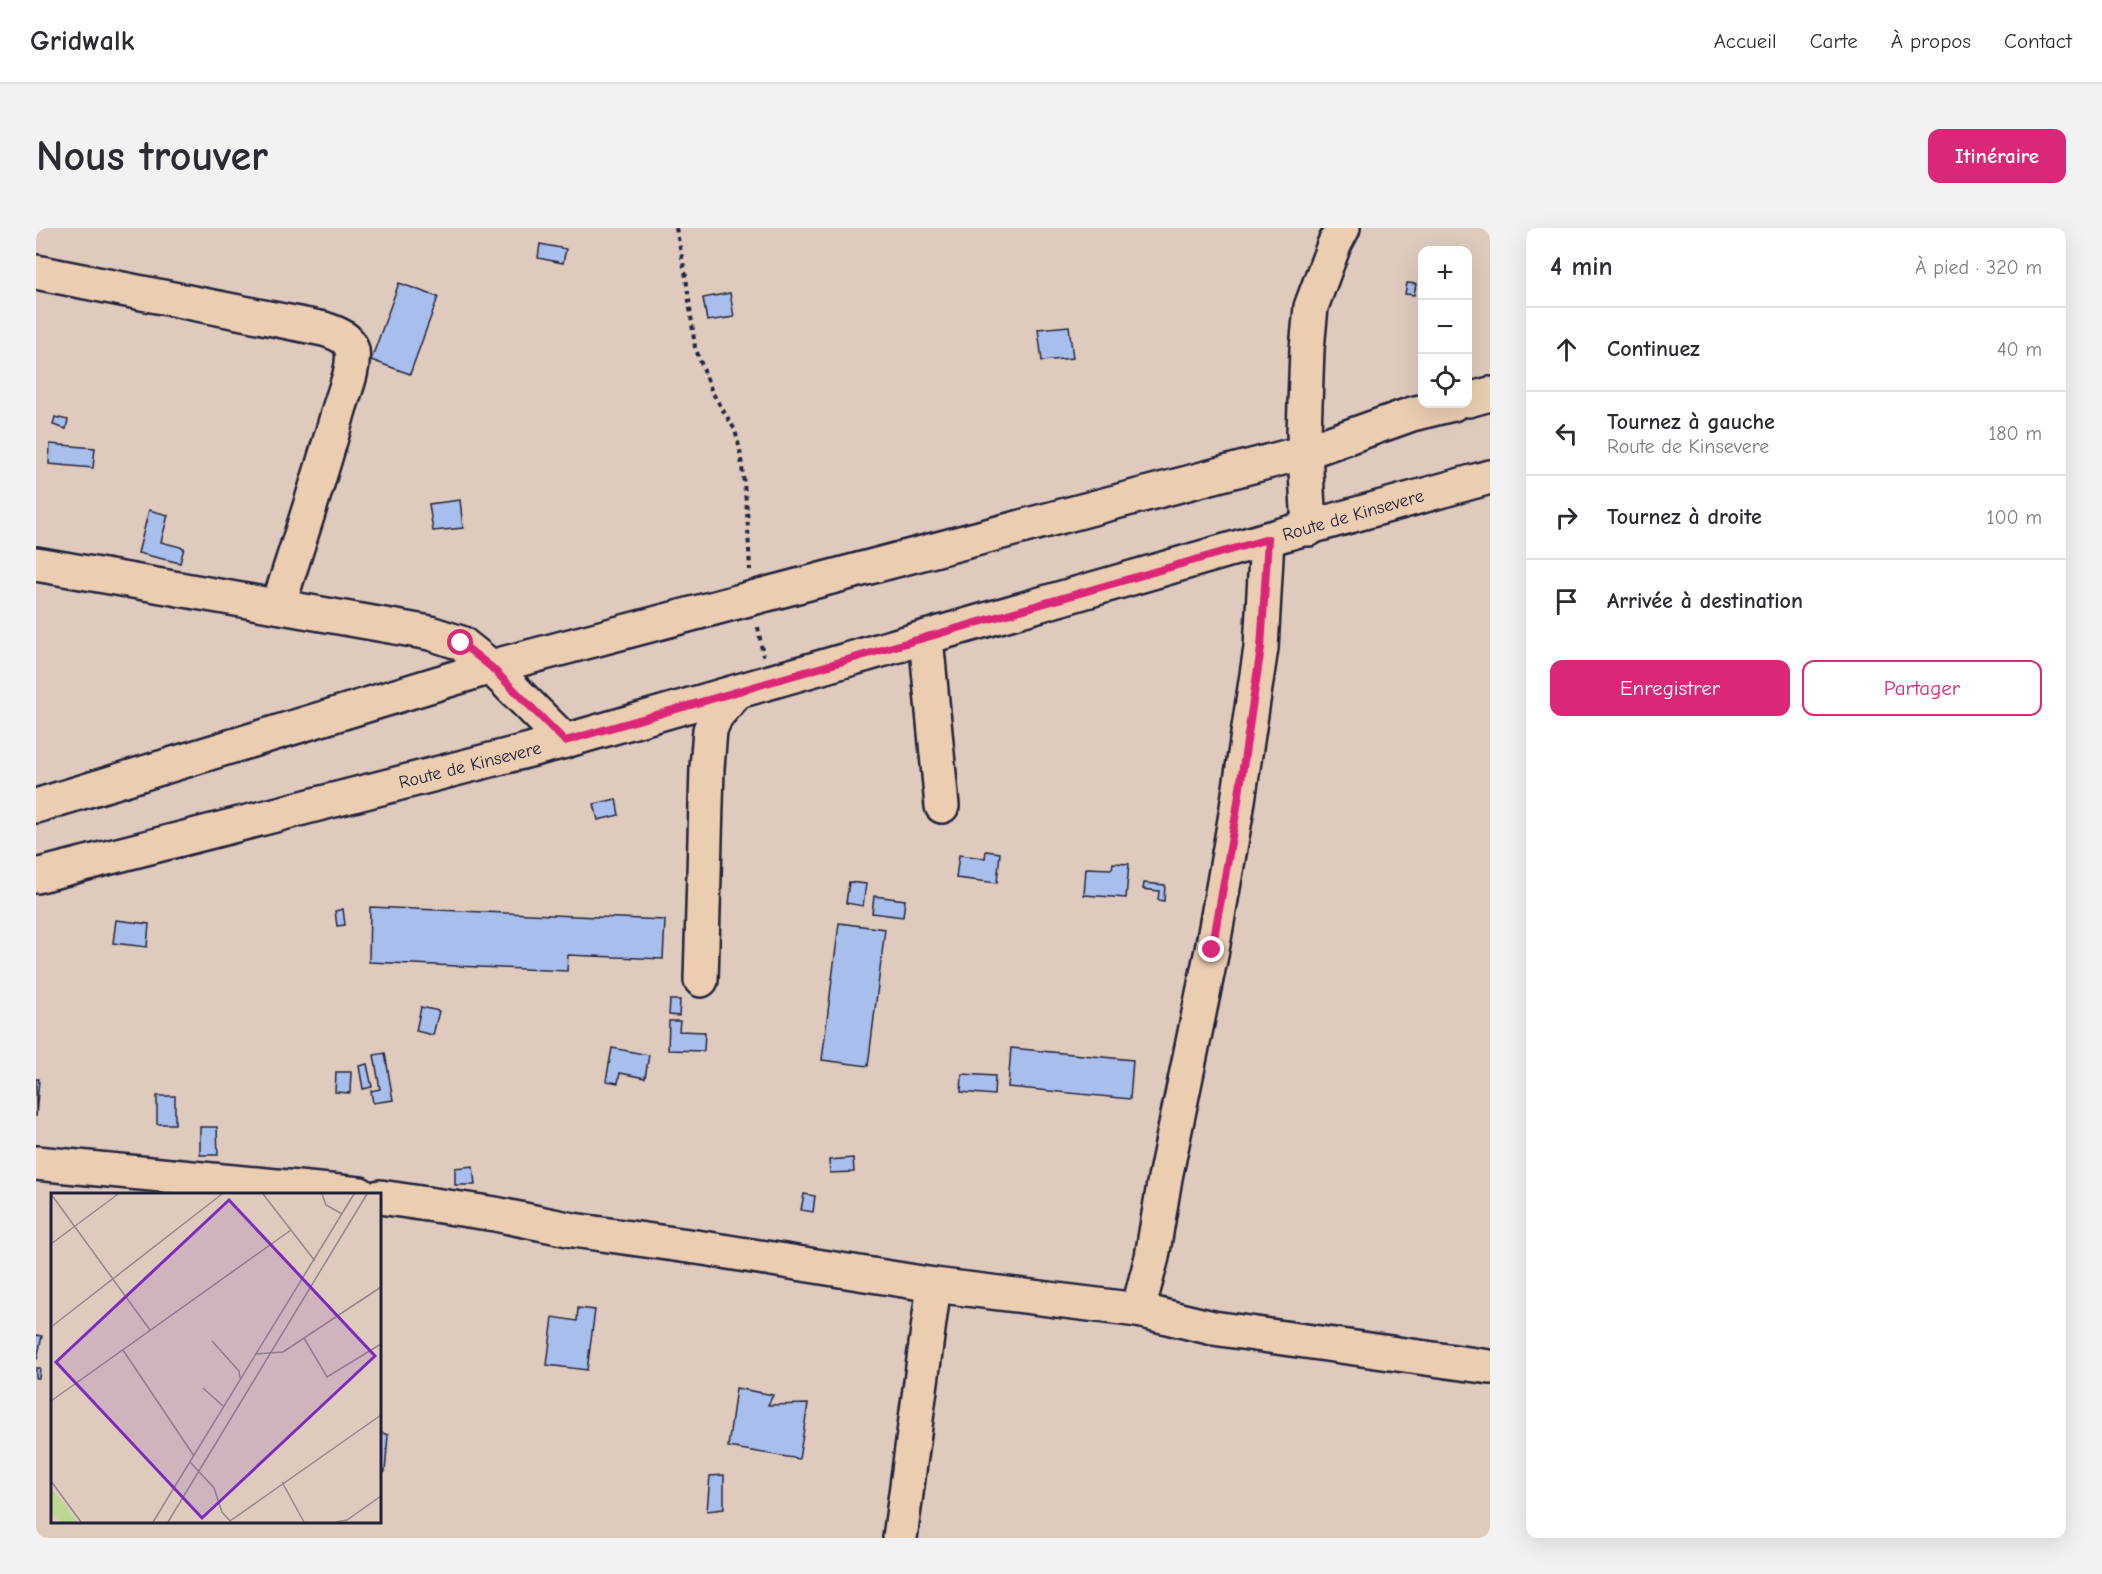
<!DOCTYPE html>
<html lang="fr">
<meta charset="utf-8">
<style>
:root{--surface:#fff;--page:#f2f2f3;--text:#2b2b33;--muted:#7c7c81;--line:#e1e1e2;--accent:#db2777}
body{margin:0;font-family:"Comic Neue",sans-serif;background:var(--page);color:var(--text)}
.controls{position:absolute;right:18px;top:18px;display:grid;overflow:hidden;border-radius:12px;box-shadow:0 6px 24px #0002}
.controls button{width:54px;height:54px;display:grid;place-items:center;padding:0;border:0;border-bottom:2px solid var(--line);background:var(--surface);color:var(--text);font:30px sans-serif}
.stop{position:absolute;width:18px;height:18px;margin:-14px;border:4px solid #db2777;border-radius:50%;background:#fff}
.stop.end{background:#db2777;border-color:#fff;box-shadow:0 2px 6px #0008}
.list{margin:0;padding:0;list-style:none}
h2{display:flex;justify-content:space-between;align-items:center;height:78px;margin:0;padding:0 24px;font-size:26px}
h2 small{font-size:20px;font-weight:400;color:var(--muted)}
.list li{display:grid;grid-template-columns:39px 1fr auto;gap:18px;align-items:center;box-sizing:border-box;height:84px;padding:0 24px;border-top:2px solid var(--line)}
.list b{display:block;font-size:22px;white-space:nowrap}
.list p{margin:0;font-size:20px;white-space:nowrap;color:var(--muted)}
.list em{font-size:20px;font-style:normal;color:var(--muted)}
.actions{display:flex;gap:12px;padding:18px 24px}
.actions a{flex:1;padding:14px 0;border:2px solid var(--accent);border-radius:12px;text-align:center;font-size:21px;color:var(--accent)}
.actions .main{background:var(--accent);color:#fff}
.icon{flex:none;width:33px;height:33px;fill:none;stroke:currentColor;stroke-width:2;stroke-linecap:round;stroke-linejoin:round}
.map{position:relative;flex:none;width:1454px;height:1310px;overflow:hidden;border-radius:12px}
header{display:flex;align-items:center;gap:36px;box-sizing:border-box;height:84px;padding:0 30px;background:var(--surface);border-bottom:2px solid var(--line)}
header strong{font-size:28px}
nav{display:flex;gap:33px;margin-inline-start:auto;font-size:21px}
.intro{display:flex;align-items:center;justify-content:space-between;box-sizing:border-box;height:144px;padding:0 36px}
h1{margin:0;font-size:42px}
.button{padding:15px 27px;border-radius:12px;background:var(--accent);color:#fff;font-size:21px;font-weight:700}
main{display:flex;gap:36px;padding:0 36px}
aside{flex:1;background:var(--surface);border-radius:12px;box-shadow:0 6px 24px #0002}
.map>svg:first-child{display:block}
.building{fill:#a8beec;stroke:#22223b;stroke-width:1.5}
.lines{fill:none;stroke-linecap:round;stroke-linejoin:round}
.minor-casing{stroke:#22223b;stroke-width:38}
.path{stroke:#22223b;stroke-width:4;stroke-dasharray:4.5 4.5;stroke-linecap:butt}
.minor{stroke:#ebceb2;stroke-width:33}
.route{stroke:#db2777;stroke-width:8}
.labels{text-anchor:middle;stroke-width:6;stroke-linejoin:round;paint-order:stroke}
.street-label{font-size:18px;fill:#22223b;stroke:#ebceb2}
.inset-road{fill:none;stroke:#93878a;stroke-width:1.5}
.view{fill:#7b2cbf;fill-opacity:0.15;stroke:#7b2cbf;stroke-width:3}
.inset-edge{fill:none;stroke:#22223b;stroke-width:3}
</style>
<header>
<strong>Gridwalk</strong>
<nav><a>Accueil</a><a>Carte</a><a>À propos</a><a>Contact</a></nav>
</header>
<div class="intro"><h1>Nous trouver</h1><a class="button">Itinéraire</a></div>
<main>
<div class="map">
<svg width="1454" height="1310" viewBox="0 0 1454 1310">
<rect width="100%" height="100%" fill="#decbbe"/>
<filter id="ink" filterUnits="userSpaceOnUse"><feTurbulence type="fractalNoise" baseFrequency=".0167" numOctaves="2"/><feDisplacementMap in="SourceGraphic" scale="12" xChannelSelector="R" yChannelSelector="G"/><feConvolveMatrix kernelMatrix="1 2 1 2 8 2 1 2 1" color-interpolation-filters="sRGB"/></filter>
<g filter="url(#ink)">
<g class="building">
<path d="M504,16L530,21L527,35L502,30Z"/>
<path d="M363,55L402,69L374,146L335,132Z"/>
<path d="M1371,55L1380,56L1378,67L1369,66Z"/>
<path d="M694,65L698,89L671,93L667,70Z"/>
<path d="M1033,98L1037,130L1006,133L1002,101Z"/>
<path d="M19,189L32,192L30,201L17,197Z"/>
<path d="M14,216L59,220L57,240L13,236Z"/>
<path d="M424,272L427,300L397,303L393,276Z"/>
<path d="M113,282L132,287L125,314L148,320L144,335L102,325Z"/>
<path d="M580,571L583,587L562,592L558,576Z"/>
<path d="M950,623L964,625L961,655L920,650L923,627L949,630Z"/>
<path d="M1077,635L1093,636L1090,670L1048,667L1050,640L1076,641Z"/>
<path d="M813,654L830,656L827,678L810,675Z"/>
<path d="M1108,655L1129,657L1128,673L1122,672L1123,663L1107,661Z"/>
<path d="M838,668L869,672L867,689L836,685Z"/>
<path d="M334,679L629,692L627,731L532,727L531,743L333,734Z"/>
<path d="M307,681L309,697L301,698L299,683Z"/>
<path d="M80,692L113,696L111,719L77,715Z"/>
<path d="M803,695L849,701L832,838L786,832Z"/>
<path d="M634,772H644L643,788L633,787Z"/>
<path d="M385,779L403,783L397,807L380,803Z"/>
<path d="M633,793H644L643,803L669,804L668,823L632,822Z"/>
<path d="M576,820L613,827L609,850L584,845L582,855L570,853Z"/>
<path d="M975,820L1097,832L1094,871L972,859Z"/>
<path d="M349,825L357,872L337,875L335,863L344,861L338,827Z"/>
<path d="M331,836L336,859L327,861L323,838Z"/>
<path d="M300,844H315L314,865L299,864Z"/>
<path d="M926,846L959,848L958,867L925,864Z"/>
<path d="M0,851H3L0,889Z"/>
<rect x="121" y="868" width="18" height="28"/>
<path d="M164,899H181L182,927H164Z"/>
<path d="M817,930L818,944L794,945L793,932Z"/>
<path d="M437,938L439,957H419V940Z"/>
<path d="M768,966L779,968L777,984L765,982Z"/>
<path d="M542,1080L559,1082L551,1142L511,1137L517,1089L541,1093Z"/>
<path d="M0,1107L6,1108L1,1131H0Z"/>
<path d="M0,1140H4L3,1150H0Z"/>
<path d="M700,1160L737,1167L732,1177L772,1176L763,1231L692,1219Z"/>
<path d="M344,1204L352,1207L349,1244L344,1243Z"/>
<path d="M688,1247V1281L671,1283L674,1248Z"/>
</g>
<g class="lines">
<g class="minor-casing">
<g id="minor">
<path d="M0,44L288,101C300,105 313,109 316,122C319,142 307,166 302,185C284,250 263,314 242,378"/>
<path d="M1432,172L1454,166"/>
<path d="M1273,301L1268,204L1271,121L1275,79L1298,17L1307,0"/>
<path d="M0,336L394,405L425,415L455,439L529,513"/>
<path d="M890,410L906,578"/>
<path d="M0,578L455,439L1269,224L1376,186L1417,176"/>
<path d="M0,648L529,513L1231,311L1454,249"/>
<path d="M665,752L671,540L674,502L680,488L700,465"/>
<path d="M0,935L324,966"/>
<path d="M344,969L459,986L537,1002L667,1020L898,1057L1102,1082L1177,1100L1454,1139"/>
<path d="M1102,1082L1116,1029L1129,950L1176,722L1200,586L1225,420L1231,311"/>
<path d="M864,1310L898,1057"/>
</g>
</g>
<g class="path">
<path d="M640,0L650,49L659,119L676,164L699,202L704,222L711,282L714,342"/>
<path d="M722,399L727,428"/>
</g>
<use href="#minor" class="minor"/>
</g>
</g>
<g class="lines" filter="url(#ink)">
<path class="route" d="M425,415L455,439L529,513L1232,311L1225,420L1200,586L1176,722"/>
</g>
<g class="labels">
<g class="street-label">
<text transform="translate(1317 287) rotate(-16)" y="6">Route de Kinsevere</text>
<text transform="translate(434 537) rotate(-14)" y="6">Route de Kinsevere</text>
</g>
</g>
<g transform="translate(15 965)">
<rect width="330" height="330" fill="#decbbe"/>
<path d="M0,296L14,312L26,329H9L0,319Z" fill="#bdd991"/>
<path class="inset-road" d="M0,1L99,137M212,1L264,68M271,1L275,12L291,21M0,51L67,1M0,134L171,1M253,145L276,184L330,151M161,148L188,178L189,185M72,157L143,263M204,161L232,159L330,94M152,195L172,213M0,208L240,37M139,269L163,295L171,319L180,329M0,288L30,329M231,289L253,329M179,328L330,222M102,329L303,1M117,329L316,1M285,329L296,327L330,303"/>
<path class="view" d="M178,7L324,163L151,325L5,169Z"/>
<rect width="330" height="330" class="inset-edge"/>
</g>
</svg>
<div class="controls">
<button>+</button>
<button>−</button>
<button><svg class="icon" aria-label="locate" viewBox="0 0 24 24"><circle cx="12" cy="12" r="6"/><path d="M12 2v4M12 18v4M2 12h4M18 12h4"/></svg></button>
</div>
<div class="stop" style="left:425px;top:415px"></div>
<div class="stop end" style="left:1176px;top:722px"></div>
</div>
<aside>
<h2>4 min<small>À pied · 320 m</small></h2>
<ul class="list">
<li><svg class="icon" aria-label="ahead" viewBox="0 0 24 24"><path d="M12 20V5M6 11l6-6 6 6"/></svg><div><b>Continuez</b></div><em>40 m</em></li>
<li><svg class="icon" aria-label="left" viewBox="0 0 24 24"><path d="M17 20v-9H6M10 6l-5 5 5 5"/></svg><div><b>Tournez à gauche</b><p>Route de Kinsevere</p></div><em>180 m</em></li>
<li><svg class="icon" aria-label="right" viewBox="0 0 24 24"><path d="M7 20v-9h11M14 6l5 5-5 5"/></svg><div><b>Tournez à droite</b></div><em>100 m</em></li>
<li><svg class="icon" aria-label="arrive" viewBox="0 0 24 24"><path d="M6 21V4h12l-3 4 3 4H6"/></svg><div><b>Arrivée à destination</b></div></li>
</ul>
<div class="actions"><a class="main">Enregistrer</a><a>Partager</a></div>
</aside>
</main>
